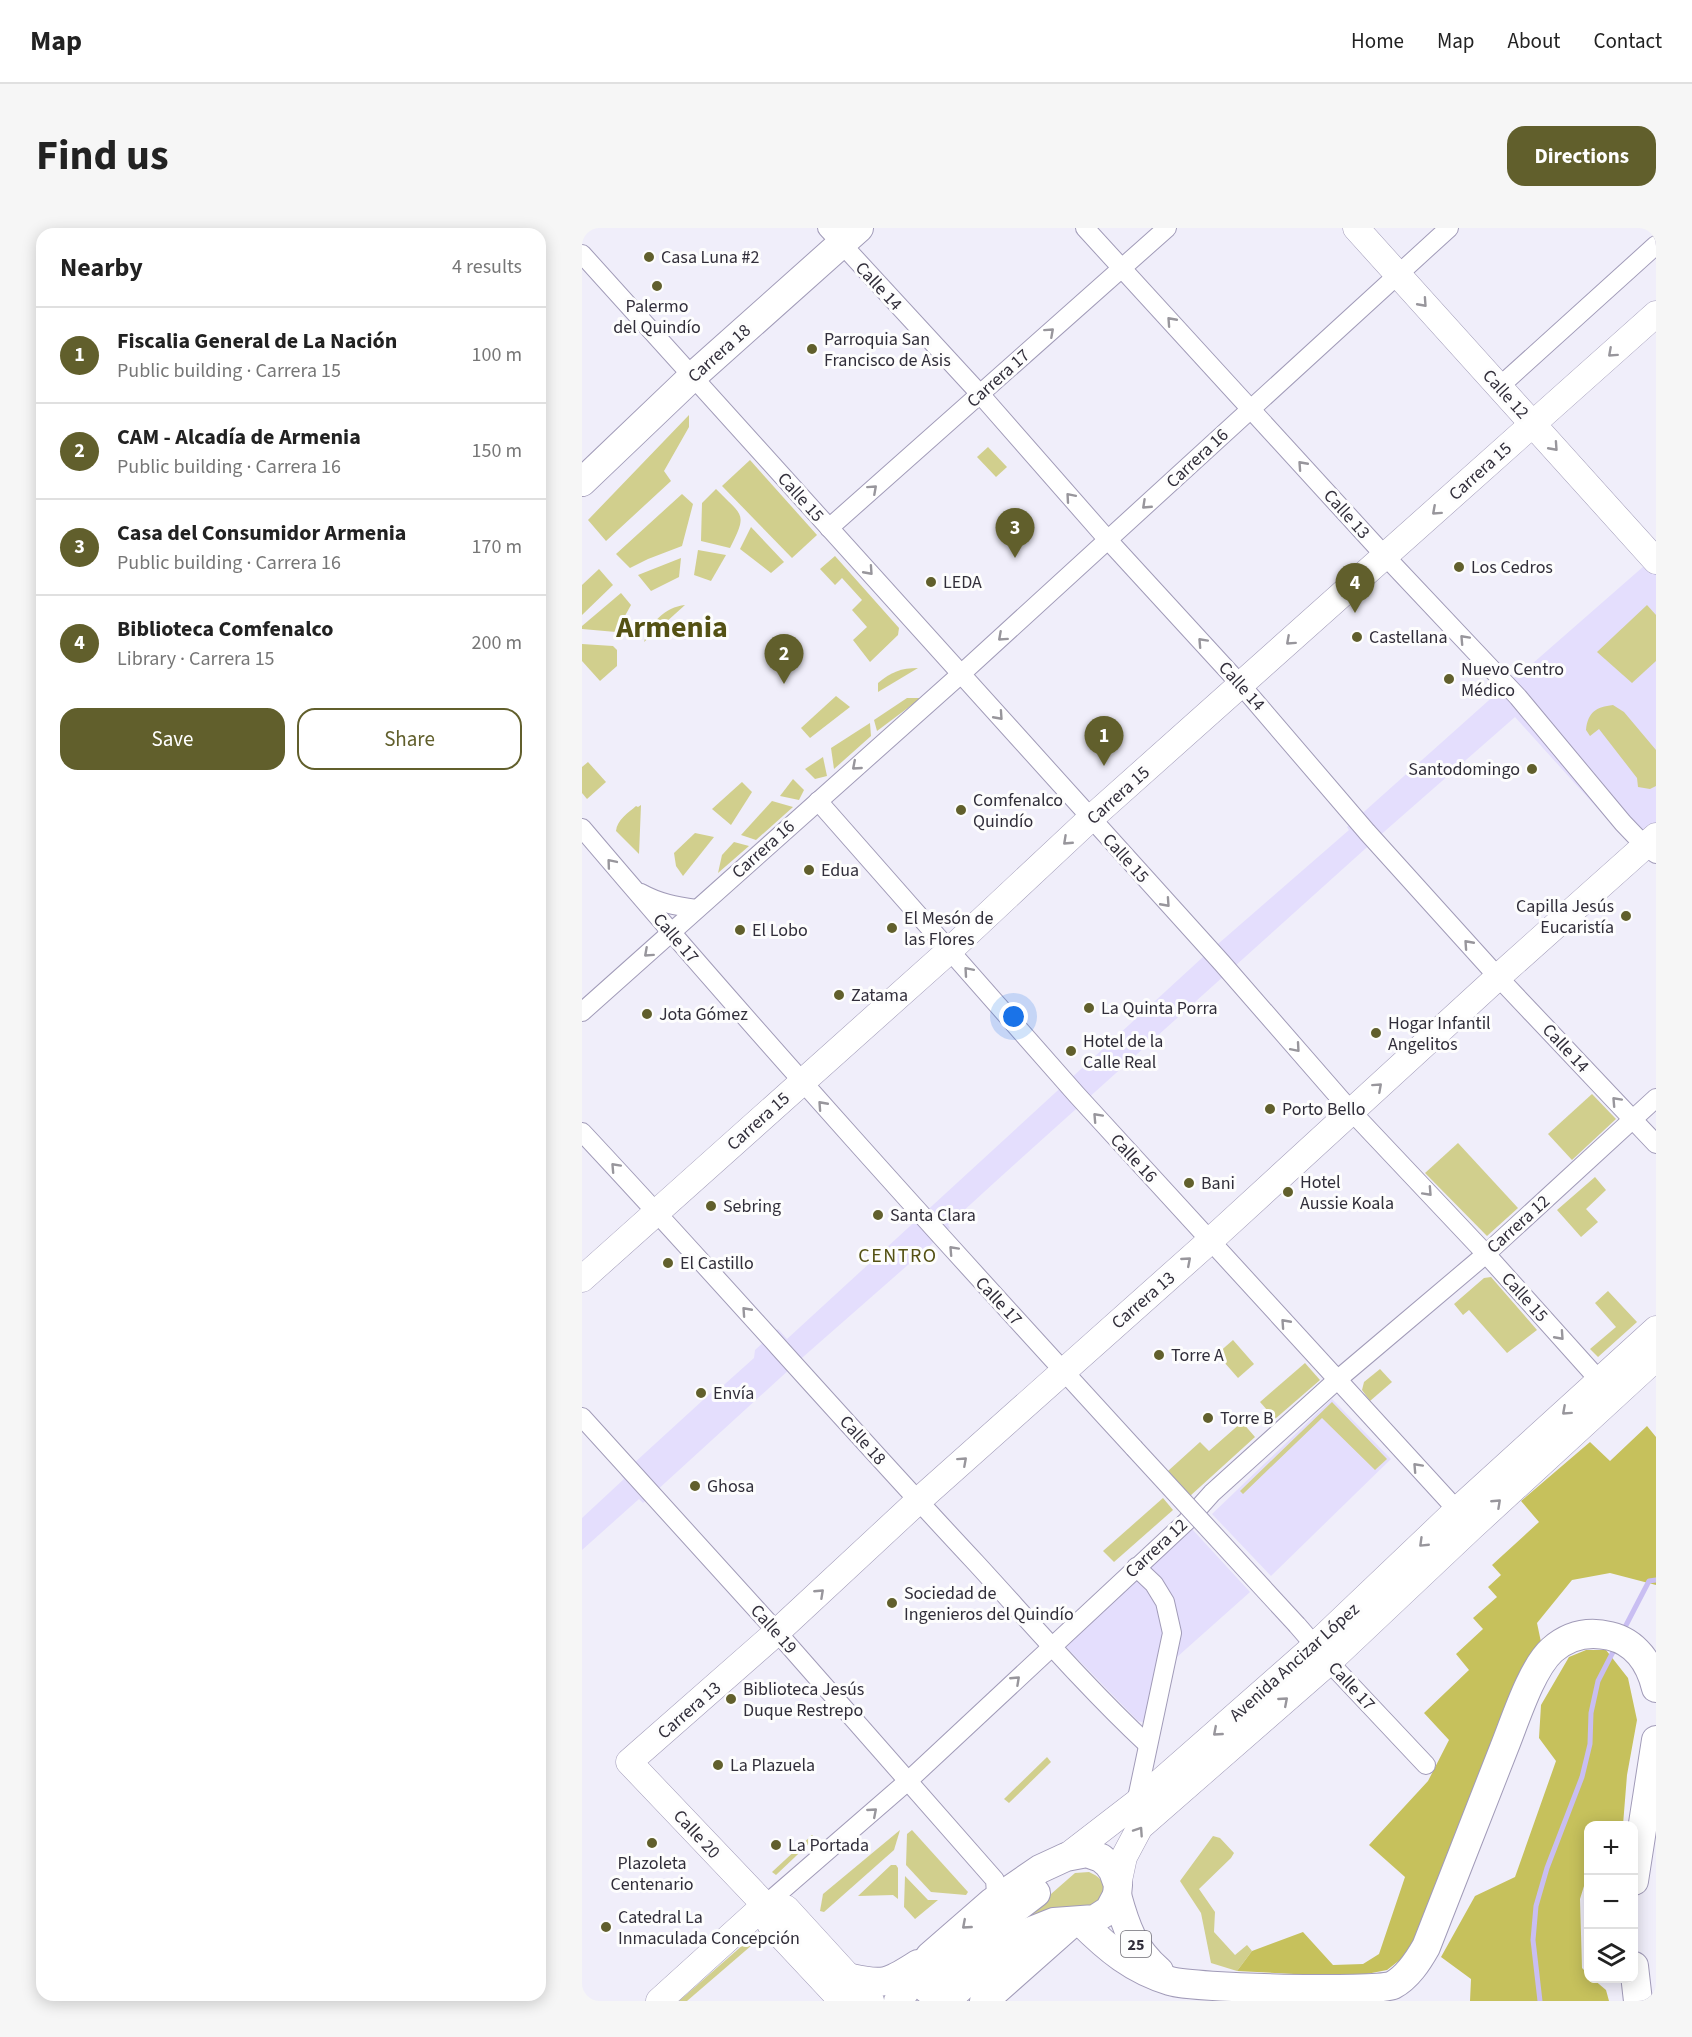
<!DOCTYPE html>
<meta charset="utf-8">
<style>
:root{--surface:#fff;--page:#f6f6f6;--text:#222;--muted:#767676;--line:#e0e0e0;--accent:#615f2c}
body{margin:0;font-family:"Source Sans 3",sans-serif;background:var(--page);color:var(--text)}
.controls{position:absolute;right:18px;bottom:18px;display:grid;overflow:hidden;border-radius:12px;box-shadow:0 3px 15px #0003}
.controls button{width:54px;height:54px;display:grid;place-items:center;padding:0;border:0;border-bottom:2px solid var(--line);background:var(--surface);color:var(--text);font:30px sans-serif}
.you{position:absolute;left:432px;top:789px;width:21px;height:21px;margin:-15px;border:4px solid #fff;border-radius:50%;background:#1a73e8;box-shadow:0 0 0 9px #1a73e833}
.badge{display:grid;place-items:center;width:39px;height:39px;border-radius:50%;background:var(--accent);color:#fff;font-size:20px;font-weight:700}
.pin{position:absolute;translate:-50% -50px;filter:drop-shadow(0 2px 3px #0008)}
.pin::after{content:'';position:absolute;top:32px;width:21px;height:18px;background:inherit;clip-path:polygon(0 0,100% 0,50% 100%)}
.list{margin:0;padding:0;list-style:none}
h2{display:flex;justify-content:space-between;align-items:center;height:78px;margin:0;padding:0 24px;font-size:26px}
h2 small{font-size:20px;font-weight:400;color:var(--muted)}
.list li{display:grid;grid-template-columns:39px 1fr auto;gap:18px;align-items:center;box-sizing:border-box;height:96px;padding:0 24px;border-top:2px solid var(--line)}
.list b{display:block;font-size:22px;white-space:nowrap}
.list p{margin:0;font-size:20px;white-space:nowrap;color:var(--muted)}
.list em{font-size:20px;font-style:normal;color:var(--muted)}
.actions{display:flex;gap:12px;padding:18px 24px}
.actions a{flex:1;padding:14px 0;border:2px solid var(--accent);border-radius:18px;text-align:center;font-size:21px;color:var(--accent)}
.actions .main{background:var(--accent);color:#fff}
.icon{flex:none;width:33px;height:33px;fill:none;stroke:currentColor;stroke-width:2;stroke-linecap:round;stroke-linejoin:round}
.map{position:relative;flex:none;width:1074px;height:1773px;overflow:hidden;border-radius:18px}
header{display:flex;align-items:center;gap:36px;box-sizing:border-box;height:84px;padding:0 30px;background:var(--surface);border-bottom:2px solid var(--line)}
header strong{font-size:28px}
nav{display:flex;gap:33px;margin-inline-start:auto;font-size:21px}
.intro{display:flex;align-items:center;justify-content:space-between;box-sizing:border-box;height:144px;padding:0 36px}
h1{margin:0;font-size:42px}
.button{padding:15px 27px;border-radius:18px;background:var(--accent);color:#fff;font-size:21px;font-weight:700}
main{display:flex;gap:36px;padding:0 36px}
aside{flex:1;background:var(--surface);border-radius:18px;box-shadow:0 3px 15px #0003}
.map>svg:first-child{display:block}
.built{fill:#e4defd}
.green{fill:#d1cf8d}
.forest{fill:#c6c15c}
.lines{fill:none;stroke-linecap:round;stroke-linejoin:round}
.stream{stroke:#c9bef2;stroke-width:5}
.street-casing{stroke:#a19bb8;stroke-width:20}
.secondary-casing{stroke:#a19bb8;stroke-width:27}
.primary-casing{stroke:#a19bb8;stroke-width:30}
.street{stroke:#fff;stroke-width:18}
.secondary{stroke:#fff;stroke-width:26}
.primary{stroke:#fff;stroke-width:28}
.street-bridge-casing{stroke:#a19bb8;stroke-width:20;stroke-linecap:butt}
.street-bridge{stroke:#fff;stroke-width:18}
.oneway{stroke:#98969c}
.poi-dot{fill:#615f2c;stroke:#fdfdfd;stroke-width:2}
.labels{text-anchor:middle;stroke-width:6;stroke-linejoin:round;paint-order:stroke}
.shield{fill:#fdfdfd;stroke:#6e6c74;stroke-width:1.5}
.shield-label{font-size:16px;font-weight:bold;fill:#312e3a}
.poi-label{font-size:18px;fill:#312e3a;stroke:#fdfdfd;text-anchor:start}
.street-label{font-size:18px;fill:#312e3a;stroke:#fdfdfd}
.neighbourhood-label{font-size:20px;letter-spacing:1.5px;fill:#545113;stroke:#fdfdfd}
.town-label{font-size:30px;font-weight:bold;fill:#545113;stroke:#fdfdfd}
</style>
<header>
<strong>Map</strong>
<nav><a>Home</a><a>Map</a><a>About</a><a>Contact</a></nav>
</header>
<div class="intro"><h1>Find us</h1><a class="button">Directions</a></div>
<main>
<aside>
<h2>Nearby<small>4 results</small></h2>
<ul class="list">
<li><span class="badge">1</span><div><b>Fiscalia General de La Nación</b><p>Public building · Carrera 15</p></div><em>100 m</em></li>
<li><span class="badge">2</span><div><b>CAM - Alcadía de Armenia</b><p>Public building · Carrera 16</p></div><em>150 m</em></li>
<li><span class="badge">3</span><div><b>Casa del Consumidor Armenia</b><p>Public building · Carrera 16</p></div><em>170 m</em></li>
<li><span class="badge">4</span><div><b>Biblioteca Comfenalco</b><p>Library · Carrera 15</p></div><em>200 m</em></li>
</ul>
<div class="actions"><a class="main">Save</a><a>Share</a></div>
</aside>
<div class="map">
<svg width="1074" height="1773" viewBox="0 0 1074 1773">
<rect width="100%" height="100%" fill="#f0eefa"/>
<g class="built">
<path d="M1074,317V622L1063,633L933,489L803,603L413,954L366,997L368,1000L221,1129L61,1275L57,1271L0,1322V1290L42,1251L39,1247L132,1162L134,1164L172,1130L173,1122L196,1101L205,1111L621,729L767,602L765,599L934,448L935,449L1062,338Z"/>
<path d="M750,1171L809,1231L689,1348L630,1286Z"/>
<path d="M610,1301L668,1364L595,1429L579,1499L556,1493L482,1417Z"/>
</g>
<g class="green">
<path d="M107,187V199L82,243L89,253L24,313L6,292Z"/>
<path d="M406,219L425,239L414,249L395,229Z"/>
<path d="M168,232L235,307L210,330L140,258Z"/>
<path d="M134,261C161,289 166,284 148,320L119,313L120,275Z"/>
<path d="M100,266L111,276L100,318L66,331L48,340L34,326Z"/>
<path d="M169,299L202,334L189,345L158,321Z"/>
<path d="M116,322L144,327L129,353L112,347Z"/>
<path d="M253,328L317,400L316,407L288,434L271,412L285,399L270,382L280,372L260,350L253,357L238,341Z"/>
<path d="M99,330L97,349L69,363L56,347Z"/>
<path d="M17,341L31,357L0,387V357Z"/>
<path d="M39,365L49,377L34,404L0,401V398Z"/>
<path d="M103,377L62,414C67,396 83,379 103,377Z"/>
<path d="M1065,377L1074,387V433L1050,455L1015,424Z"/>
<path d="M0,416L31,418L35,422V438L18,453L0,433Z"/>
<path d="M336,440L296,464V455C309,444 319,440 336,440Z"/>
<path d="M254,468L268,479L228,510L219,500Z"/>
<path d="M325,470H339L295,503L292,492Z"/>
<path d="M1031,477L1042,484L1074,522V558L1068,561L1056,559L1055,550L1017,501L1008,508L1004,502C1006,484 1014,479 1031,477Z"/>
<path d="M288,495L289,508L252,541L249,520Z"/>
<path d="M241,529L245,548L233,551L223,541Z"/>
<path d="M6,534L24,554L5,571L0,565V539Z"/>
<path d="M211,551L222,562L217,572L198,568Z"/>
<path d="M160,554L170,564L149,597L130,581Z"/>
<path d="M190,573L211,579L174,612L159,607Z"/>
<path d="M59,577L57,626L34,603C35,592 46,585 54,578L56,579Z"/>
<path d="M113,605L132,609L101,648L94,638L92,625Z"/>
<path d="M152,614L167,618L136,645L140,627Z"/>
<path d="M1010,866L1034,891L990,932L966,906Z"/>
<path d="M876,915L936,980L905,1008L843,945Z"/>
<path d="M1013,949L1024,962L1004,981L1016,994L999,1009L975,982Z"/>
<path d="M909,1049L955,1102L925,1125L887,1082L881,1087L872,1076L902,1050Z"/>
<path d="M1026,1063L1055,1094L1016,1129L1008,1121L1034,1099L1013,1075Z"/>
<path d="M651,1112L672,1136L656,1150L635,1126Z"/>
<path d="M723,1135L738,1152L693,1191L678,1174Z"/>
<path d="M798,1141L810,1154L788,1173L780,1162L782,1154Z"/>
<path d="M750,1174L805,1231L793,1242L740,1190L661,1266L658,1263Z"/>
<path d="M660,1194L673,1209L608,1268L586,1243L618,1214L627,1223Z"/>
<path d="M581,1270L591,1282L532,1334L521,1323Z"/>
<path d="M465,1529L469,1534L427,1575L422,1571Z"/>
<path d="M318,1602L312,1622L242,1684L238,1683L241,1666Z"/>
<path d="M330,1602L386,1664L384,1667L349,1664L324,1637L325,1606Z"/>
<path d="M230,1607L233,1610L194,1647L190,1644Z"/>
<path d="M631,1608L638,1610L652,1625L649,1630L617,1661L633,1684L632,1704L653,1727L665,1717L670,1723L655,1743L629,1735L619,1685L598,1653Z"/>
<path d="M309,1637H314L316,1640V1671L311,1667L276,1668Z"/>
<path d="M507,1644C527,1653 523,1661 516,1678L439,1696L461,1673L493,1645Z"/>
<path d="M323,1648L346,1672H356L333,1691L322,1679Z"/>
<path d="M170,1709L177,1711L105,1773H97Z"/>
</g>
<g class="forest">
<path d="M1065,1198L1074,1209V1357L1028,1345L990,1352L955,1395L959,1414L837,1717L805,1742L769,1749L655,1743L670,1723L721,1704L751,1737L781,1736L797,1726L823,1649L787,1617L846,1553L867,1512L842,1485L887,1442L874,1426L901,1401L891,1390L915,1369L906,1359L919,1347L910,1337L957,1294L939,1273L1008,1214L1028,1233Z"/>
<path d="M1004,1422H1024L1046,1450L1055,1492L1045,1547L1041,1597L1006,1598V1645L998,1671L1000,1740L1006,1746V1750L1011,1751L1024,1762L1027,1773H888L889,1751L859,1729L893,1668L933,1649L974,1533L957,1510L959,1477L987,1429Z"/>
</g>
<g class="lines">
<g class="stream">
<path d="M1041,1403L1067,1353L1074,1352"/>
<path d="M958,1773L951,1712L954,1678L965,1640L1000,1549L1008,1516L1009,1485L1016,1453L1033,1420"/>
</g>
<g class="street-casing">
<g id="street">
<path d="M245,0L398,166L526,312L659,457L785,604L916,749L1074,916"/>
<path d="M503,0L803,328L936,469L1041,595L1063,618L1074,626"/>
<path d="M0,26L640,735L769,883L904,1026L1017,1152"/>
<path d="M917,159L1074,17"/>
<path d="M247,300L585,0"/>
<path d="M236,573L494,866L875,1282"/>
<path d="M0,600C179,811 365,1016 552,1220"/>
<path d="M59,665C77,675 94,678 114,681"/>
<path d="M0,784L379,446L867,0"/>
<path d="M0,904C133,1046 261,1193 394,1335C450,1396 505,1460 565,1516"/>
<path d="M0,1189L195,1404L413,1652L414,1665L410,1674"/>
<path d="M715,1397L747,1434L844,1537"/>
<path d="M554,1575L590,1405L583,1374L572,1356L554,1339"/>
<path d="M183,1677L326,1553L605,1293L630,1265L755,1152L904,1026L1074,870"/>
</g>
</g>
<g class="secondary-casing">
<g id="secondary">
<path d="M774,0L1074,333"/>
<path d="M0,1051L368,722L508,591L1074,86"/>
<path d="M484,1629L554,1575L727,1423L875,1282L1074,1101"/>
<path d="M536,1657L542,1629L558,1599L747,1434L889,1300L1074,1130"/>
<path d="M183,1677L204,1680L289,1773"/>
<path d="M77,1773L183,1677"/>
<path d="M260,1773L188,1696L183,1677L47,1534L195,1404L336,1273L629,1012L916,749L1074,608"/>
</g>
</g>
<g class="primary-casing">
<g id="primary">
<path d="M0,254L110,149L277,0"/>
<path d="M1052,1653L1074,1512"/>
<path d="M535,1667C544,1700 551,1720 577,1743"/>
<path d="M499,1694C526,1721 551,1742 588,1753C611,1760 793,1765 811,1757C826,1749 836,1733 844,1719C870,1653 896,1586 922,1520C933,1493 949,1441 970,1422C987,1407 1007,1403 1028,1408C1054,1414 1068,1436 1074,1460"/>
<path d="M1052,1738L1056,1773"/>
<path d="M269,1750C304,1758 307,1754 336,1736"/>
<path d="M345,1761L419,1692L454,1665"/>
<path d="M316,1773L348,1728L410,1674L458,1641L484,1629L505,1625L519,1630L526,1636L531,1643L536,1657L535,1667L527,1682L513,1691L472,1694L432,1710L364,1773"/>
<path d="M402,1773L490,1695"/>
</g>
</g>
<use href="#street" class="street"/>
<use href="#secondary" class="secondary"/>
<use href="#primary" class="primary"/>
<g class="street-bridge-casing">
<path id="street-bridge" d="M552,1220L715,1397"/>
</g>
<use href="#street-bridge" class="street-bridge"/>
</g>
<defs><path id="oneway-chevron" d="M-2-3.5L2.5 0L-2 3.5" fill="none" stroke-width="1.6" stroke-linecap="round" stroke-linejoin="round" transform="scale(1.5)"/></defs>
<g class="oneway">
<use href="#oneway-chevron" transform="translate(841 75) rotate(48)"/>
<use href="#oneway-chevron" transform="translate(589 93) rotate(-132)"/>
<use href="#oneway-chevron" transform="translate(468 104) rotate(-42)"/>
<use href="#oneway-chevron" transform="translate(1030 125) rotate(138)"/>
<use href="#oneway-chevron" transform="translate(972 219) rotate(48)"/>
<use href="#oneway-chevron" transform="translate(720 237) rotate(-132)"/>
<use href="#oneway-chevron" transform="translate(291 261) rotate(-42)"/>
<use href="#oneway-chevron" transform="translate(488 269) rotate(-131)"/>
<use href="#oneway-chevron" transform="translate(564 277) rotate(137)"/>
<use href="#oneway-chevron" transform="translate(854 283) rotate(138)"/>
<use href="#oneway-chevron" transform="translate(287 343) rotate(48)"/>
<use href="#oneway-chevron" transform="translate(420 409) rotate(138)"/>
<use href="#oneway-chevron" transform="translate(882 411) rotate(-133)"/>
<use href="#oneway-chevron" transform="translate(708 413) rotate(138)"/>
<use href="#oneway-chevron" transform="translate(620 414) rotate(-133)"/>
<use href="#oneway-chevron" transform="translate(417 488) rotate(48)"/>
<use href="#oneway-chevron" transform="translate(274 538) rotate(139)"/>
<use href="#oneway-chevron" transform="translate(485 613) rotate(137)"/>
<use href="#oneway-chevron" transform="translate(29 635) rotate(-130)"/>
<use href="#oneway-chevron" transform="translate(584 675) rotate(48)"/>
<use href="#oneway-chevron" transform="translate(886 716) rotate(-132)"/>
<use href="#oneway-chevron" transform="translate(66 725) rotate(138)"/>
<use href="#oneway-chevron" transform="translate(386 743) rotate(-131)"/>
<use href="#oneway-chevron" transform="translate(714 820) rotate(49)"/>
<use href="#oneway-chevron" transform="translate(796 859) rotate(-42)"/>
<use href="#oneway-chevron" transform="translate(1034 873) rotate(-133)"/>
<use href="#oneway-chevron" transform="translate(240 877) rotate(-132)"/>
<use href="#oneway-chevron" transform="translate(515 889) rotate(-133)"/>
<use href="#oneway-chevron" transform="translate(33 939) rotate(-133)"/>
<use href="#oneway-chevron" transform="translate(846 964) rotate(47)"/>
<use href="#oneway-chevron" transform="translate(371 1022) rotate(-133)"/>
<use href="#oneway-chevron" transform="translate(605 1033) rotate(-41)"/>
<use href="#oneway-chevron" transform="translate(164 1083) rotate(-132)"/>
<use href="#oneway-chevron" transform="translate(703 1095) rotate(-132)"/>
<use href="#oneway-chevron" transform="translate(978 1108) rotate(48)"/>
<use href="#oneway-chevron" transform="translate(984 1183) rotate(138)"/>
<use href="#oneway-chevron" transform="translate(381 1233) rotate(-42)"/>
<use href="#oneway-chevron" transform="translate(835 1239) rotate(-133)"/>
<use href="#oneway-chevron" transform="translate(915 1275) rotate(-43)"/>
<use href="#oneway-chevron" transform="translate(841 1315) rotate(136)"/>
<use href="#oneway-chevron" transform="translate(238 1365) rotate(-43)"/>
<use href="#oneway-chevron" transform="translate(434 1452) rotate(-43)"/>
<use href="#oneway-chevron" transform="translate(702 1473) rotate(-41)"/>
<use href="#oneway-chevron" transform="translate(635 1504) rotate(139)"/>
<use href="#oneway-chevron" transform="translate(291 1584) rotate(-41)"/>
<use href="#oneway-chevron" transform="translate(557 1603) rotate(-56)"/>
<use href="#oneway-chevron" transform="translate(384 1697) rotate(139)"/>
</g>
<g class="poi-dot">
<circle cx="67" cy="29" r="6"/>
<circle cx="75" cy="58" r="6"/>
<circle cx="230" cy="121" r="6"/>
<circle cx="877" cy="339" r="6"/>
<circle cx="349" cy="354" r="6"/>
<circle cx="775" cy="409" r="6"/>
<circle cx="867" cy="451" r="6"/>
<circle cx="950" cy="541" r="6"/>
<circle cx="379" cy="582" r="6"/>
<circle cx="227" cy="642" r="6"/>
<circle cx="1044" cy="688" r="6"/>
<circle cx="310" cy="700" r="6"/>
<circle cx="158" cy="702" r="6"/>
<circle cx="257" cy="767" r="6"/>
<circle cx="507" cy="780" r="6"/>
<circle cx="65" cy="786" r="6"/>
<circle cx="794" cy="805" r="6"/>
<circle cx="489" cy="823" r="6"/>
<circle cx="688" cy="881" r="6"/>
<circle cx="607" cy="955" r="6"/>
<circle cx="706" cy="964" r="6"/>
<circle cx="129" cy="978" r="6"/>
<circle cx="296" cy="987" r="6"/>
<circle cx="86" cy="1035" r="6"/>
<circle cx="577" cy="1127" r="6"/>
<circle cx="119" cy="1165" r="6"/>
<circle cx="626" cy="1190" r="6"/>
<circle cx="113" cy="1258" r="6"/>
<circle cx="310" cy="1375" r="6"/>
<circle cx="149" cy="1471" r="6"/>
<circle cx="136" cy="1537" r="6"/>
<circle cx="70" cy="1615" r="6"/>
<circle cx="194" cy="1617" r="6"/>
<circle cx="24" cy="1699" r="6"/>
</g>
<g class="labels">
<rect class="shield" x="539" y="1703" width="30" height="26" rx="4.5"/>
<g class="shield-label">
<text x="554" y="1722">25</text>
</g>
<g class="poi-label">
<text x="79" y="35">Casa Luna #2</text>
<text x="75" y="84" text-anchor="middle">Palermo<tspan x="75" dy="21">del Quindío</tspan></text>
<text x="242" y="117">Parroquia San<tspan x="242" dy="21">Francisco de Asis</tspan></text>
<text x="889" y="345">Los Cedros</text>
<text x="361" y="360">LEDA</text>
<text x="787" y="415">Castellana</text>
<text x="879" y="447">Nuevo Centro<tspan x="879" dy="21">Médico</tspan></text>
<text x="938" y="547" text-anchor="end">Santodomingo</text>
<text x="391" y="578">Comfenalco<tspan x="391" dy="21">Quindío</tspan></text>
<text x="239" y="648">Edua</text>
<text x="1032" y="684" text-anchor="end">Capilla Jesús<tspan x="1032" dy="21">Eucaristía</tspan></text>
<text x="322" y="696">El Mesón de<tspan x="322" dy="21">las Flores</tspan></text>
<text x="170" y="708">El Lobo</text>
<text x="269" y="773">Zatama</text>
<text x="519" y="786">La Quinta Porra</text>
<text x="77" y="792">Jota Gómez</text>
<text x="806" y="801">Hogar Infantil<tspan x="806" dy="21">Angelitos</tspan></text>
<text x="501" y="819">Hotel de la<tspan x="501" dy="21">Calle Real</tspan></text>
<text x="700" y="887">Porto Bello</text>
<text x="718" y="960">Hotel<tspan x="718" dy="21">Aussie Koala</tspan></text>
<text x="619" y="961">Bani</text>
<text x="141" y="984">Sebring</text>
<text x="308" y="993">Santa Clara</text>
<text x="98" y="1041">El Castillo</text>
<text x="589" y="1133">Torre A</text>
<text x="131" y="1171">Envía</text>
<text x="638" y="1196">Torre B</text>
<text x="125" y="1264">Ghosa</text>
<text x="322" y="1371">Sociedad de<tspan x="322" dy="21">Ingenieros del Quindío</tspan></text>
<text x="161" y="1467">Biblioteca Jesús<tspan x="161" dy="21">Duque Restrepo</tspan></text>
<text x="148" y="1543">La Plazuela</text>
<text x="206" y="1623">La Portada</text>
<text x="70" y="1641" text-anchor="middle">Plazoleta<tspan x="70" dy="21">Centenario</tspan></text>
<text x="36" y="1695">Catedral La<tspan x="36" dy="21">Inmaculada Concepción</tspan></text>
</g>
<g class="street-label">
<text transform="translate(297 58) rotate(47)" y="6">Calle 14</text>
<text transform="translate(137 125) rotate(-42)" y="6">Carrera 18</text>
<text transform="translate(416 150) rotate(-42)" y="6">Carrera 17</text>
<text transform="translate(924 166) rotate(48)" y="6">Calle 12</text>
<text transform="translate(615 230) rotate(-43)" y="6">Carrera 16</text>
<text transform="translate(898 243) rotate(-42)" y="6">Carrera 15</text>
<text transform="translate(219 269) rotate(48)" y="6">Calle 15</text>
<text transform="translate(765 286) rotate(48)" y="6">Calle 13</text>
<text transform="translate(660 458) rotate(48)" y="6">Calle 14</text>
<text transform="translate(536 567) rotate(-42)" y="6">Carrera 15</text>
<text transform="translate(181 621) rotate(-42)" y="6">Carrera 16</text>
<text transform="translate(544 630) rotate(48)" y="6">Calle 15</text>
<text transform="translate(94 710) rotate(49)" y="6">Calle 17</text>
<text transform="translate(984 820) rotate(47)" y="6">Calle 14</text>
<text transform="translate(176 893) rotate(-42)" y="6">Carrera 15</text>
<text transform="translate(552 930) rotate(47)" y="6">Calle 16</text>
<text transform="translate(936 996) rotate(-42)" y="6">Carrera 12</text>
<text transform="translate(943 1069) rotate(48)" y="6">Calle 15</text>
<text transform="translate(561 1072) rotate(-41)" y="6">Carrera 13</text>
<text transform="translate(417 1073) rotate(47)" y="6">Calle 17</text>
<text transform="translate(281 1212) rotate(48)" y="6">Calle 18</text>
<text transform="translate(574 1320) rotate(-43)" y="6">Carrera 12</text>
<text transform="translate(192 1401) rotate(48)" y="6">Calle 19</text>
<text transform="translate(712 1434) rotate(-42)" y="6">Avenida Ancizar López</text>
<text transform="translate(770 1458) rotate(47)" y="6">Calle 17</text>
<text transform="translate(107 1482) rotate(-41)" y="6">Carrera 13</text>
<text transform="translate(115 1606) rotate(47)" y="6">Calle 20</text>
</g>
<g class="neighbourhood-label">
<text x="316" y="1034">CENTRO</text>
</g>
<g class="town-label">
<text x="90" y="409">Armenia</text>
</g>
</g>
</svg>
<div class="controls">
<button>+</button>
<button>−</button>
<button><svg class="icon" aria-label="layers" viewBox="0 0 24 24"><path d="M12 4l9 5-9 5-9-5zM3 14l9 5 9-5"/></svg></button>
</div>
<div class="you"></div>
<div class="pin badge" style="left:522px;top:538px">1</div>
<div class="pin badge" style="left:202px;top:456px">2</div>
<div class="pin badge" style="left:433px;top:330px">3</div>
<div class="pin badge" style="left:773px;top:385px">4</div>
</div>
</main>
